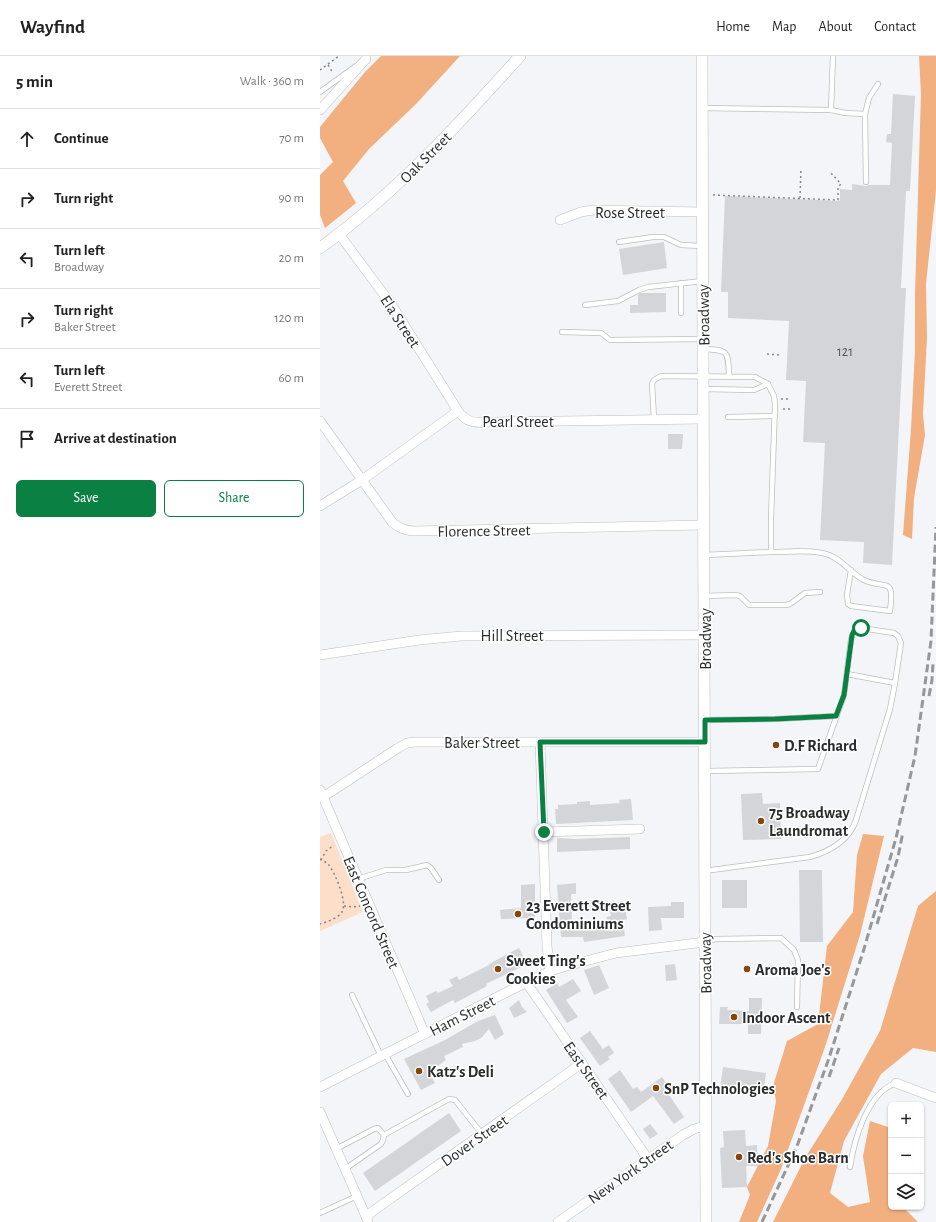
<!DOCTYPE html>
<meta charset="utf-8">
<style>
:root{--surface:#fff;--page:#f6f6f6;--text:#222;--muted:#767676;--line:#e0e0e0;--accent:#0b8043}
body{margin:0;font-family:"Alegreya Sans",sans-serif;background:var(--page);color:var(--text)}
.controls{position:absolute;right:12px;bottom:12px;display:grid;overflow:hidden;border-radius:6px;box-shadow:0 1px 3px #0004}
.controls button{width:36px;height:36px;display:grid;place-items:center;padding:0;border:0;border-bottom:1px solid var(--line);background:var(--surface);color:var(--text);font:20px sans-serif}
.stop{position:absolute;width:12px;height:12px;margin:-9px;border:3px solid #0b8043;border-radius:50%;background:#fff}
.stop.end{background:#0b8043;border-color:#fff;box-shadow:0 1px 4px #0008}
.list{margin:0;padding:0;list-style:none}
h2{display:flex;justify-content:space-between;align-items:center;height:52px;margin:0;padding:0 16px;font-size:17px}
h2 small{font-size:13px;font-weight:400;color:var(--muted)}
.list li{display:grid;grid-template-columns:26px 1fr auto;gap:12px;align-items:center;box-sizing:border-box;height:60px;padding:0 16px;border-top:1px solid var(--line)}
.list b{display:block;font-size:15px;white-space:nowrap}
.list p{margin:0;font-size:13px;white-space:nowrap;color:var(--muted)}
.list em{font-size:13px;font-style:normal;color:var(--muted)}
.actions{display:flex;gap:8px;padding:12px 16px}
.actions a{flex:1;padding:9px 0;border:1px solid var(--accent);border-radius:6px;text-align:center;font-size:14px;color:var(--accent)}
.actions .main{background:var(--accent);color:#fff}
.icon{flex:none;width:22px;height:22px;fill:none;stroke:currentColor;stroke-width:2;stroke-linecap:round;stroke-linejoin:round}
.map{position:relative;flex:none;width:616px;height:1166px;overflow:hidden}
header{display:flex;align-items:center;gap:24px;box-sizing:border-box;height:56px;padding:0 20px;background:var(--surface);border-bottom:1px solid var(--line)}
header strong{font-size:19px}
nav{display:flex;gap:22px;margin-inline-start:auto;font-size:14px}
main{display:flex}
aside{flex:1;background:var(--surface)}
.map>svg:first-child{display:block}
.green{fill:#fcdec9}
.forest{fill:#f2af7f}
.building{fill:#d3d5d9}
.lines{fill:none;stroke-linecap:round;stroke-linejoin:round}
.service-casing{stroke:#bcbec1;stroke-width:6}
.minor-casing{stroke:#bcbec1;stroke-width:10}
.tertiary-casing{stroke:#bcbec1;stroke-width:12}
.path{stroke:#868789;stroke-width:1.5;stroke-dasharray:2 3;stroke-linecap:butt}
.service{stroke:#fff;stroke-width:4.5}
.minor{stroke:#fff;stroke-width:9}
.tertiary{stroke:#fff;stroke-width:11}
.rail{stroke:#959799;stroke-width:3;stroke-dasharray:8 4;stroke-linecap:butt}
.route{stroke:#0b8043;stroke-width:5}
.poi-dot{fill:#854609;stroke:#fff;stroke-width:1.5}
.labels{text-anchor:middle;stroke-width:3;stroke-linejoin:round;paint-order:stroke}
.number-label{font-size:14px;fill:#545556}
.street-label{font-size:16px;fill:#292a2b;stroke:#fff}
.poi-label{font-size:16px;font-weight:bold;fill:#292a2b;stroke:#fff;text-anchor:start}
</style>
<header>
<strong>Wayfind</strong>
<nav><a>Home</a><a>Map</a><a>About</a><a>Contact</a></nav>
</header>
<main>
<aside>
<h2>5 min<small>Walk · 360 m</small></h2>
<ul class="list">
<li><svg class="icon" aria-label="ahead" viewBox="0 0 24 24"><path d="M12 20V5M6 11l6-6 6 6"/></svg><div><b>Continue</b></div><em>70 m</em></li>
<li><svg class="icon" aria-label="right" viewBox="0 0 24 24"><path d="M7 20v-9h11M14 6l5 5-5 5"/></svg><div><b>Turn right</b></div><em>90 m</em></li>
<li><svg class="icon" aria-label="left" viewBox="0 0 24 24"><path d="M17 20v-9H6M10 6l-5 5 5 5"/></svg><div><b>Turn left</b><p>Broadway</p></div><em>20 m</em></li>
<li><svg class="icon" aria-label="right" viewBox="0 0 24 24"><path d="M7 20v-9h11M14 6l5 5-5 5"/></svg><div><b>Turn right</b><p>Baker Street</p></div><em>120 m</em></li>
<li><svg class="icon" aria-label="left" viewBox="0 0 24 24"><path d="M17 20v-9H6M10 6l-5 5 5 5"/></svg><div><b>Turn left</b><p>Everett Street</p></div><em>60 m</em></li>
<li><svg class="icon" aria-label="arrive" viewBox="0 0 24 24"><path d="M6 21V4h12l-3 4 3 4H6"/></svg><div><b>Arrive at destination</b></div></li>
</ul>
<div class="actions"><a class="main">Save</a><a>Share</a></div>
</aside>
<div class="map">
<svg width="616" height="1166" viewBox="0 0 616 1166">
<rect width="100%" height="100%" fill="#f3f5f8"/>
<path class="green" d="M11,777L43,856L0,875V781Z"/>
<g class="forest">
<path d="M61,0H140L96,48L49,93L23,125L36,147L5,172L0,159V119L13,106L0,82V71L45,16Z"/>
<path d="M599,0H616V134L606,228L607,282L603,358L605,379L594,442L592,483L583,479L591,373L595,294V238L601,38Z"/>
<path d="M543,778L564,780L540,879L505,991L461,1113L437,1166H419L430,1139L427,1131L448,1090L456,1045L453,1030L467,985L498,968L507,890L533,856L537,799Z"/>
<path d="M616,835V996L593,992L561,1018L524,1085L510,1137L528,1151L550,1146L543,1100L550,1065L571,1072V1151H583L598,1166H453L485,1102L521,1045L560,975L598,850Z"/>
</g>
<g class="building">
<path d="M573,38L595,40L590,135H586L581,232H586L572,509L543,507L544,486L500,484L505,387L483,386L486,325L466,324L469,265L408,262V236H401L405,140L520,145V133L532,134V128L546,130L549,129H570L572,87L566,86L567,78H571Z"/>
<path d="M344,186L347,212L303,219L299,193Z"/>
<path d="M320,237H346V256L310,257V249H318V239Z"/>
<path d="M348,378H363L362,393H348Z"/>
<path d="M442,737L443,748L460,747L461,783L423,784L421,738Z"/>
<path d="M311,743L313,764L236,768L235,753H238V749L257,748V746L270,745V749L300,747L299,744Z"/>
<path d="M310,781V793L237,796V782L255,783Z"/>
<path d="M479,814H502L503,886H480Z"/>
<rect x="402" y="824" width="25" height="28"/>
<path d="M256,827V838H251L252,868L287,864L286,861L291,860L290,854L294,853L293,847L304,845L307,863L303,864L305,880L264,886L263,881H241L237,829Z"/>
<path d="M215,828V862L181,863L180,854L201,852V829Z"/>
<path d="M351,846H364V862H341L342,874L329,875L328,851L351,850Z"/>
<path d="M199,892L207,908L166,928L167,930L135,947L133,944L111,956L106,948L109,946L106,940L116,935L118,937L133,930L129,924L137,920L139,924L169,909V908Z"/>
<path d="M355,908L357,924L346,925L345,909Z"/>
<path d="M279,909L289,932L274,939L264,914Z"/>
<path d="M253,923L261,935L246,944L258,961L247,967L226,934L237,927L239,931Z"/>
<path d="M429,942H442L441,978H428V968H399L400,951H408L407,954L429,955Z"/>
<path d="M199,944L202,951L207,956L194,962L189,952Z"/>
<path d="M175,959L184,978L175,984L169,973L161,982L155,985L142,988L143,991L124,1000L126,1004L109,1016L115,1027L101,1034L84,1003L125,984L158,965Z"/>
<path d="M270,975L283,993L289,989L294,997L288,1001L290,1003L280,1010L260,982Z"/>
<path d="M403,1011L446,1017L443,1038L400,1032Z"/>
<path d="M300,1014L313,1033L317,1031L321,1036L342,1021L351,1034L347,1036L364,1061L354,1068L333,1040L311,1056L288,1023Z"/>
<path d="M129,1057L141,1075L55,1135L43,1117Z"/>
<path d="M330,1068L338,1078L330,1083L323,1073Z"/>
<path d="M425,1074L426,1090L437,1089L438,1110H426L427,1131L402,1132L400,1092L404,1091L403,1075Z"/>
</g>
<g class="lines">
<g class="service-casing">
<g id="service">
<path d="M0,36L36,10"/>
<path d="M383,52L511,54L513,0"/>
<path d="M511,54L525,57L545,58"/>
<path d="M546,126L545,58L549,42L558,28"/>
<path d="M299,186L333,181H344L361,189L382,190"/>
<path d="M265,249L298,245L319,234L328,231L383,225"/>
<path d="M361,257V227"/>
<path d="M242,276L281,277L290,284L383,283"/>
<path d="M383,293C409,294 408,295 409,320"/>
<path d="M408,361L455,360"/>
<path d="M334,363L332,328L334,324L341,320L435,321L448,328L434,334L383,333"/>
<path d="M451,496C469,496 499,492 515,502C525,508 532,517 542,523C565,535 575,518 570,555L531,550L528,548L527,539L531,514"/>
<path d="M385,499L451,496V463L455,348L454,340L448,328"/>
<path d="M384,540L416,539L420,540L429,549H466L470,548L485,537L500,536"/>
<path d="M527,618L575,627"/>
<path d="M385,664L455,663L516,660"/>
<path d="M384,815L490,801C511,795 529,785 536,764L570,653L575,627L581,587L578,580L574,577L541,572L535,573L531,583L524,639L498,713L385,715"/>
<path d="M38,823L66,814H86L107,809L111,812L119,824"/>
<path d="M386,885L396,883L461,882L474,894L478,904L477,951"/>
<path d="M32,939L61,1000"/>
<path d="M65,998L88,1038"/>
<path d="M16,1093L54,1073L58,1072L64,1079"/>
<path d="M530,1111C534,1084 547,1037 576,1027"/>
<path d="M25,1113L61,1088L63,1084L64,1079L129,1043L135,1044L162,1078"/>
<path d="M0,1157L37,1140"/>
</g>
</g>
<g class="minor-casing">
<g id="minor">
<path d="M0,54L46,3"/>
<path d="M240,164L261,156L273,154L382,156"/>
<path d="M19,178L71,248L138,355C149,370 159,366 176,366L383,363"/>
<path d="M0,365L72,466C79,472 84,474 93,475L383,469"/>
<path d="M0,450L42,424L138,355"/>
<path d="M0,599L99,584L141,580L384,579"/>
<path d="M220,686L227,890L230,915"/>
<path d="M0,734L105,978"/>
<path d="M3,741L78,692L87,687L95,686H385"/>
<path d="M224,776L320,773"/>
<path d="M206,926L328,1103"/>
<path d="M576,1027L616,1042"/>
<path d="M0,1031L187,936L230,915L247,910L296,897L385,886"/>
<path d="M0,1056L48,1165"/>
<path d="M46,1160L262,1007"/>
<path d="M238,1166L363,1079L374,1073L385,1070"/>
</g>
</g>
<g class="tertiary-casing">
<g id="tertiary">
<path d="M382,0L386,1166"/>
<path d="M0,192C76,137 138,69 200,0"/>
</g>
</g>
<g class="path">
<path d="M8,9L13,17"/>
<path d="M0,14L19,0"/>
<path d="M393,139L518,144V131L521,128L511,117"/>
<path d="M480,142L481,112"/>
<path d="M447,298L460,299"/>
<path d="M461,343H471"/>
<path d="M463,353H471"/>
<path d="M0,803C3,805 6,806 8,808C15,816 28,847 22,856C18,862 7,866 0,868"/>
<path d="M1,804L6,795L14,789"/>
<path d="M24,850L33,851L40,850"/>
</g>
<use href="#service" class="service"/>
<use href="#minor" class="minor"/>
<use href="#tertiary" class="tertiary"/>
<g class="rail">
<path d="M609,640L612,624L613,607"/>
<path d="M557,868L578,801L583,776"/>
<path d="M509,1021L519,992"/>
<path d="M442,1166L477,1090L508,1005L544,893L576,782L595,700L611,585L616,471"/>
</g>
</g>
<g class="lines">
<path class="route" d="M224,776L220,686H385V664L455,663L516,660L524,639L532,579L535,573L541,572"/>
</g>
<g class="poi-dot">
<circle cx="456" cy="689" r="4"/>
<circle cx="441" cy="765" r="4"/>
<circle cx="198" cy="858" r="4"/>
<circle cx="178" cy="913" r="4"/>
<circle cx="427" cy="913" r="4"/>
<circle cx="414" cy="961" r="4"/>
<circle cx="99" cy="1015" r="4"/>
<circle cx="336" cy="1032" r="4"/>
<circle cx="419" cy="1101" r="4"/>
</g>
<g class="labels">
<g class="number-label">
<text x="525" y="300">121</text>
</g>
<g class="street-label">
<text transform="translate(105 101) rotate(-45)" y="6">Oak Street</text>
<text x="310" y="162">Rose Street</text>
<text transform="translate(383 259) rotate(-91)" y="6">Broadway</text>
<text transform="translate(81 265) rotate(57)" y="6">Ela Street</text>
<text x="198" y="371">Pearl Street</text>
<text transform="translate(164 474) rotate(-1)" y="6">Florence Street</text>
<text x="192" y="585">Hill Street</text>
<text transform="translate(385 583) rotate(-90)" y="6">Broadway</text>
<text x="162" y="692">Baker Street</text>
<text transform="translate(52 856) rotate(67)" y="6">East Concord Street</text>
<text transform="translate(385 907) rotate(-91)" y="6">Broadway</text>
<text transform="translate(142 959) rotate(-27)" y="6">Ham Street</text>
<text transform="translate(267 1014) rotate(55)" y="6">East Street</text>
<text transform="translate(154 1084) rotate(-35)" y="6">Dover Street</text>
<text transform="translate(310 1115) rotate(-35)" y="6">New York Street</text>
</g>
<g class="poi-label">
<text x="464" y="695">D.F Richard</text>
<text x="449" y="762">75 Broadway<tspan x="449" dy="18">Laundromat</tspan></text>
<text x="206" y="855">23 Everett Street<tspan x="206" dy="18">Condominiums</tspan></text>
<text x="186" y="910">Sweet Ting's<tspan x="186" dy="18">Cookies</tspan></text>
<text x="435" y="919">Aroma Joe's</text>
<text x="422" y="967">Indoor Ascent</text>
<text x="107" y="1021">Katz's Deli</text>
<text x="344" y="1038">SnP Technologies</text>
<text x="427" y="1107">Red's Shoe Barn</text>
</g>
</g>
</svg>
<div class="controls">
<button>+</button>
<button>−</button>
<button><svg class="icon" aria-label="layers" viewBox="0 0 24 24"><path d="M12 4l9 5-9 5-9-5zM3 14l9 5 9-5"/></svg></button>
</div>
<div class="stop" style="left:541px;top:572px"></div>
<div class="stop end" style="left:224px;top:776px"></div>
</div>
</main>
